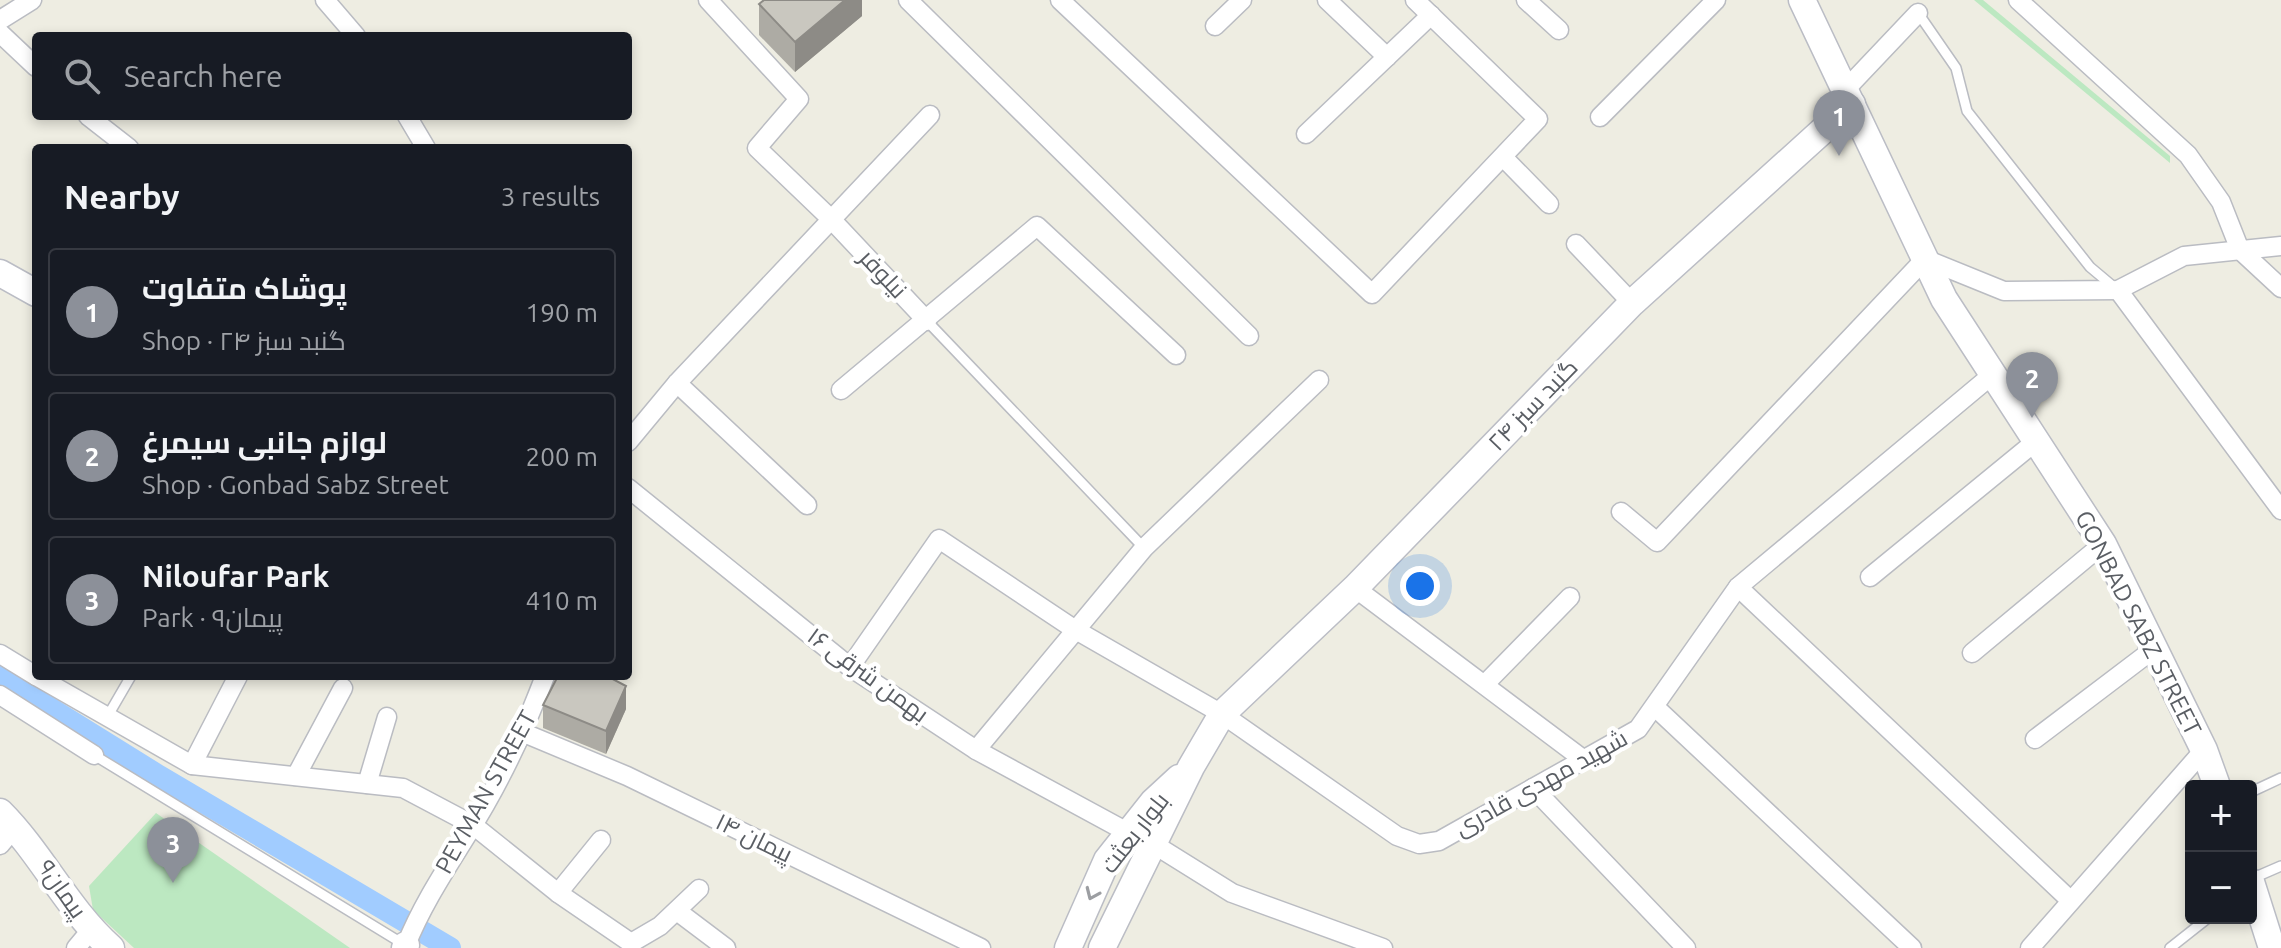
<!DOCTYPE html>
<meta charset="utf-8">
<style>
:root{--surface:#171b24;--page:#20242c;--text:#f1f3f6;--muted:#9ea1a6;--line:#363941;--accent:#8c9099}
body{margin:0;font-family:Ubuntu,Cairo,sans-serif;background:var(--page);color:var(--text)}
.controls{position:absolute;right:24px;bottom:24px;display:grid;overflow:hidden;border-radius:8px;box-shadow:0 4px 12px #0003}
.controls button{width:72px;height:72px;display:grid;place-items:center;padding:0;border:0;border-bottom:2px solid var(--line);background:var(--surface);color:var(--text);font:40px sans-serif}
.you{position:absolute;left:1420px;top:586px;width:28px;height:28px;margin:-20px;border:6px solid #fff;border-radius:50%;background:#1a73e8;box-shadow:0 0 0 12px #1a73e833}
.badge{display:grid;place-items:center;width:52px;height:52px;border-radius:50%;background:var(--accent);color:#fff;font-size:26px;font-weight:700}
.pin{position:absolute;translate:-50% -66px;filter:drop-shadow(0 2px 4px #0008)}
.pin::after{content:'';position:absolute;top:42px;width:28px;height:24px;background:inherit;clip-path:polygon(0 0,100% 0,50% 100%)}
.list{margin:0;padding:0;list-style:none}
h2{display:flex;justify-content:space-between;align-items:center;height:104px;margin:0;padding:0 32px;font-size:34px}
h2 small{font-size:26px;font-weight:400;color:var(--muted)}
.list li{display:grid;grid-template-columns:52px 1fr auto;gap:24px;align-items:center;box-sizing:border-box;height:128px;margin:0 16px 16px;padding:0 16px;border:2px solid var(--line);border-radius:8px}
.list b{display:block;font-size:30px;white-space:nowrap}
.list p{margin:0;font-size:26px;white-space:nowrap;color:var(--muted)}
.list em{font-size:26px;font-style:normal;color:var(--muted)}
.icon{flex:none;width:44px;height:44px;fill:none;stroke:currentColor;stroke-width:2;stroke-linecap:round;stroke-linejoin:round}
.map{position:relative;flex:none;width:2281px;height:948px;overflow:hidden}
.search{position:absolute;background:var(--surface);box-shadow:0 4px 12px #0003;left:32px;top:32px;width:600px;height:88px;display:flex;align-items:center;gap:20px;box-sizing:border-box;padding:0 28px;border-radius:8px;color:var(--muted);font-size:30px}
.panel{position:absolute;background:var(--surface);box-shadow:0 4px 12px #0003;left:32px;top:144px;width:600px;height:536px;border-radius:8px}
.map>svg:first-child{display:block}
.green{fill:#bce8c1}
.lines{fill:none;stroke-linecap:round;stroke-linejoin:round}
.canal{stroke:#a1ccff;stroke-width:22}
.lane-casing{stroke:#babcc2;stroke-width:12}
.street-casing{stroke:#babcc2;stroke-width:21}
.secondary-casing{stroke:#bbbdc5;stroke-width:29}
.lane{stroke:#fff;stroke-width:9}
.street{stroke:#fff;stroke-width:18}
.secondary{stroke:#fff;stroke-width:26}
.wall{fill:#adaba4}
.shaded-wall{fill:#8d8b86}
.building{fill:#c9c7bf;stroke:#8d8b86;stroke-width:2}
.oneway{stroke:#9c9ea2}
.labels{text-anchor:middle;stroke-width:8;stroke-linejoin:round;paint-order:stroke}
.street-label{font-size:24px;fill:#5a5e64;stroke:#fff}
</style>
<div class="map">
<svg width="2281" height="948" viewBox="0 0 2281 948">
<rect width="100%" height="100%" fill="#eeede2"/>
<g class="green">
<path d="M1974,0H1983L2170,156V163Z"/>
<path d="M156,813L350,948H134L93,910L89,886Z"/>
</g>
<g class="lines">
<path class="canal" d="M0,677L159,776L450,948"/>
<g class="lane-casing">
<g id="lane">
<path d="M1918,13L1956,68L1967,111L2090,267L2115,288"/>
<path d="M927,321L1144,548"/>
<path d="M106,719L131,676"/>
<path d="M94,755L405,945"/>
<path d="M2251,792L2281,778"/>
<path d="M2251,879L2281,866"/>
<path d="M2170,948L2208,918"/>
</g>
</g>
<g class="street-casing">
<g id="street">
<path d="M325,0L356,36"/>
<path d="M708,0L799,99L757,148L830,218L927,321"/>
<path d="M908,0L1249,336"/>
<path d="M1060,0L1372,294L1538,119L1415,0"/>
<path d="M1327,0L1387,57"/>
<path d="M1526,0L1559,30"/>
<path d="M2018,0L2188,155L2221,202L2240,250L2281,288"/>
<path d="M0,20L32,0"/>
<path d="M1215,26L1242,0"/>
<path d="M0,33L36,67"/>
<path d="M1845,90L1918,13"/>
<path d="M88,116L129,148"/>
<path d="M407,116L426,148"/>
<path d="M1600,117L1716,0"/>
<path d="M1306,134L1431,15"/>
<path d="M1503,157L1549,204"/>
<path d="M1576,244L1632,303"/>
<path d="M2118,290L2281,510"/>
<path d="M677,383L807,505"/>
<path d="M841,390L1037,226L1176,355"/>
<path d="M628,442L677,383L930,115"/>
<path d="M628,488L850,667L976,750L1129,833"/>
<path d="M1621,512L1657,542L1925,259L2004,291L2118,290L2184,256L2281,246"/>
<path d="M1870,577L2035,442"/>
<path d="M1738,587L2070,900"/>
<path d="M1355,588L1584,760"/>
<path d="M1972,653L2103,544"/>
<path d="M0,654L36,676"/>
<path d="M850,667L939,539L1074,629L1222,714L1397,836L1419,844L1439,841L1638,729L1738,587L1992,375"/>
<path d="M36,676L192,765L403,788L473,825L558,893L631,943L660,926L699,889"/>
<path d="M1485,684L1570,597"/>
<path d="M0,695L94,755"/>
<path d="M1655,707L1912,948"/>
<path d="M524,733L627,776L981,948"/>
<path d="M2035,739L2155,648"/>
<path d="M976,750L1144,548L1319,380"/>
<path d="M192,765L238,676"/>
<path d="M296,776L343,688"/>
<path d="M367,784L387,717"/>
<path d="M1533,788L1686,948"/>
<path d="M0,845L15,827"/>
<path d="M1155,845L1232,893L1383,948"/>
<path d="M558,893L601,840"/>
<path d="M677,911L726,948"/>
<path d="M406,945C426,895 458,852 485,805C509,763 528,721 545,676"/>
<path d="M76,948L91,930"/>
<path d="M2030,948L2204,750"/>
</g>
</g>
<g class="secondary-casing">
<g id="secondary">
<path d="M1802,0L1944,299L2103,544L2204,750L2217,786"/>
<path d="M0,273L36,293"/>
<path d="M0,812C42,854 67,909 111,948"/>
<path d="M2251,882L2272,948"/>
<path d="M405,948L406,945"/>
<path d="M1068,948L1107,860L1153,802L1179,778"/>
<path d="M1102,948L1191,767L1222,714L1355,588L1632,303L1852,104"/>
</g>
</g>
<use href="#lane" class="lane"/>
<use href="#street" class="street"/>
<use href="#secondary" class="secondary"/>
</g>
<g class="wall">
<path d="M862,0V16L795,72L759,35V4Z"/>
<path d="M543,705L626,709L606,754L543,728Z"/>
</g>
<g class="shaded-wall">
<path d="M845,0H862V16L795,72V42Z"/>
<path d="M626,686V709L606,754V731Z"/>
</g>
<g class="building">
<path d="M764,0H845L795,42L759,4Z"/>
<path d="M558,676H607L626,686L606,731L543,705Z"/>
</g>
<defs><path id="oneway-chevron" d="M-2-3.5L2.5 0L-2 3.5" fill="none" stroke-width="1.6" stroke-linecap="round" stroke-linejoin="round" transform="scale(2)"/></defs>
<use class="oneway" href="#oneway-chevron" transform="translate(1092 894) rotate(114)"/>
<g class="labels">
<g class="street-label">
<text transform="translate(883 274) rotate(47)" y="8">نیلوفر</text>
<text transform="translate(1533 405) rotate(-46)" y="8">گنبد سبز ۲۴</text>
<text transform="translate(2138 623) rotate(63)" y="8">GONBAD SABZ STREET</text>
<text transform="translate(868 675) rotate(36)" y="8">بهمن شرقی ۱۶</text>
<text transform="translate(1541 783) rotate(-29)" y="8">شهید مهدی قادری</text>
<text transform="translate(486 792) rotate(-61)" y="8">PEYMAN STREET</text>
<text transform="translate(1135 833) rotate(-52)" y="8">بلوار بعثت</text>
<text transform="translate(754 838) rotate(26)" y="8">پیمان ۱۴</text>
<text transform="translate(62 889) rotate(55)" y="8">پیمان۹</text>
</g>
</g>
</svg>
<div class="controls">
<button>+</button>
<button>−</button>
</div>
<div class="you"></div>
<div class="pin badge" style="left:1839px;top:156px">1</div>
<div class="pin badge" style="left:2032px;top:418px">2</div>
<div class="pin badge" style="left:173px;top:883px">3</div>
<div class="search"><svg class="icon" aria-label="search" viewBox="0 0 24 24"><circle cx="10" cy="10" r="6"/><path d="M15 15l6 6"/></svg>Search here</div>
<section class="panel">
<h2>Nearby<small>3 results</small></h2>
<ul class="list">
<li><span class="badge">1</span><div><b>پوشاک متفاوت</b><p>Shop · گنبد سبز ۲۴</p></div><em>190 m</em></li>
<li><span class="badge">2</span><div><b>لوازم جانبی سیمرغ</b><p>Shop · Gonbad Sabz Street</p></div><em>200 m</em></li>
<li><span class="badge">3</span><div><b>Niloufar Park</b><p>Park · پیمان۹</p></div><em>410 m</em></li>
</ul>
</section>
</div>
